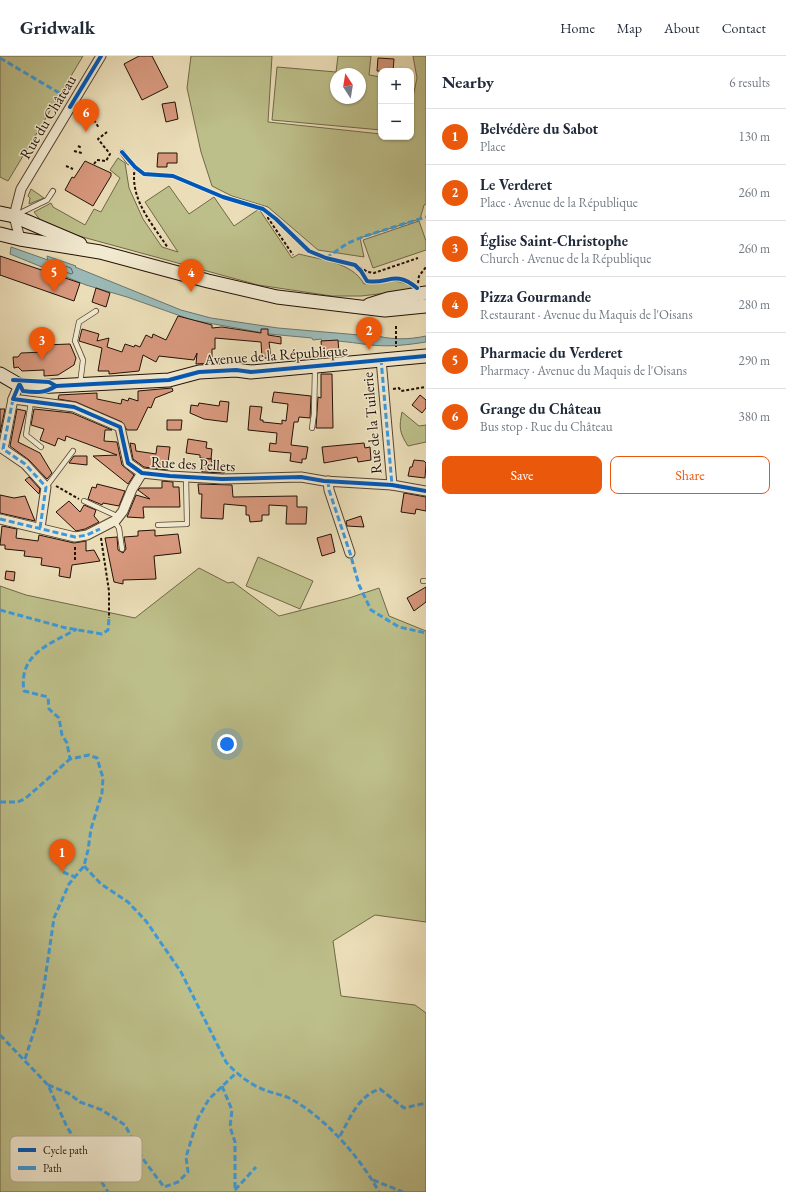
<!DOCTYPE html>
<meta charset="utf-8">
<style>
:root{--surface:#fff;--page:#f2f2f3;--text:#1f2937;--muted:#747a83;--line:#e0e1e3;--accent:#ea580c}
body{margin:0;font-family:"EB Garamond",serif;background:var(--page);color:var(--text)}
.controls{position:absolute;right:12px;top:12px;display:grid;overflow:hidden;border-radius:8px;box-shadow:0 1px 3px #0004}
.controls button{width:36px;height:36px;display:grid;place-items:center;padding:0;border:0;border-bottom:1px solid var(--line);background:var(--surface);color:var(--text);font:20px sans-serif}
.compass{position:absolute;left:330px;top:12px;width:36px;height:36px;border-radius:50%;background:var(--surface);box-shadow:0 1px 3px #0004;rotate:348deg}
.you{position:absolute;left:227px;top:688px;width:14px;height:14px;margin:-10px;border:3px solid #fff;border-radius:50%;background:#1a73e8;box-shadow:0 0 0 6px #1a73e833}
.badge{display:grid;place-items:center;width:26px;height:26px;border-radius:50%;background:var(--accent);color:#fff;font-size:13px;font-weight:700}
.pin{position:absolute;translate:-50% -33px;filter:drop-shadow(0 1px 2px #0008)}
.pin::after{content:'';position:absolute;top:21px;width:14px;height:12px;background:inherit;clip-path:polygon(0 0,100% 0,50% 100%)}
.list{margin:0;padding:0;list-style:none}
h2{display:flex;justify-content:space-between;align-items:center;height:52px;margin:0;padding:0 16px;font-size:17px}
h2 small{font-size:13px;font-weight:400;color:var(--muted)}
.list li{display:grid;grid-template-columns:26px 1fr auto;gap:12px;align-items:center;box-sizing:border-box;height:56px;padding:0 16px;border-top:1px solid var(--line)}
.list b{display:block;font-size:15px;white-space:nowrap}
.list p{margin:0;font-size:13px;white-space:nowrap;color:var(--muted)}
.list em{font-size:13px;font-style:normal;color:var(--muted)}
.actions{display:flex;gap:8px;padding:12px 16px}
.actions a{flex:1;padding:9px 0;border:1px solid var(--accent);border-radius:8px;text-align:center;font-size:14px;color:var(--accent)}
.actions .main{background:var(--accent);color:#fff}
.map{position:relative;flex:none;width:426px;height:1136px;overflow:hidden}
header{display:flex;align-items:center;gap:24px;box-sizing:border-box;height:56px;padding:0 20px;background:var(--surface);border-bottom:1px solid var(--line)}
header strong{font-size:19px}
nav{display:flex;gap:22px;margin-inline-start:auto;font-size:14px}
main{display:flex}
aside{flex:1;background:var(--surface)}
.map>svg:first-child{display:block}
.green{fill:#bdbf8a;stroke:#706848;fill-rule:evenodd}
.water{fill:#9bbab7;stroke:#6b7670}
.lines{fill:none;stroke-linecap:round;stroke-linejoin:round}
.shore{stroke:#5f665e;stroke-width:1}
.building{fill:#d7987d;stroke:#231106}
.lane-casing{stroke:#554432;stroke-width:6}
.street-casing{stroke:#554432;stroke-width:11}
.secondary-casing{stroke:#231106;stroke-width:15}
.path{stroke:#231106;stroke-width:2;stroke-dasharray:3 2;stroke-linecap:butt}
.lane{stroke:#f1e9d0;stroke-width:4.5}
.street{stroke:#f1e9d0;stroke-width:9}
.secondary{stroke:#f1e9d0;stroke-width:13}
.quiet{stroke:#3c9add;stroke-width:3;stroke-dasharray:6 3;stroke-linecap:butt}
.cycleway-casing{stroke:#f1e9d0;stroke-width:6}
.cycleway{stroke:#0057b8;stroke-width:4}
.labels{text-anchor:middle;stroke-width:3;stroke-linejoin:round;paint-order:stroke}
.street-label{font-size:15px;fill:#231106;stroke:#f1e9d0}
.key{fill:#f1e9d0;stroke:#b3a893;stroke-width:1}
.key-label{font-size:11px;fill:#231106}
</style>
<header>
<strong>Gridwalk</strong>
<nav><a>Home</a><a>Map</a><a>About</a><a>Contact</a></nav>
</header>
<main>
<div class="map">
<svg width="426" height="1136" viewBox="0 0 426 1136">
<rect width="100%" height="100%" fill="#eaddb7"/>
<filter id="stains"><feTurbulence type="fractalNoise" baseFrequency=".005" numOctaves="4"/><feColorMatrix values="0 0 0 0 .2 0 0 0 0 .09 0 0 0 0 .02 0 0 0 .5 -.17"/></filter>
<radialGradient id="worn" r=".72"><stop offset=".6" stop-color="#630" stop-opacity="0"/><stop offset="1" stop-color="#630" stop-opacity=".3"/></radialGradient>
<g class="green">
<path d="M0,0H83L8,125L0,121Z"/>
<path d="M191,0H272L268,66L381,78V81H411V50L417,22L413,0H426V148L424,149L420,163L360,182L364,201L318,194L268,151L232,140L212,130L201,96L187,32Z"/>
<path d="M338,0H371L369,19L381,21V74L272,64L277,11L336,16ZM336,18H360V42H336Z"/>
<path d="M118,102L125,107L129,132L143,163L162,191L178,196L145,146L169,130L189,158L214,141L234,170L259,153L292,202L299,198C321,204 352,206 364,228L391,224L408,228L413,234L361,240H332L258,229L68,177L41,165L34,156L51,147L53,151L85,169L94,153L101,156L120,122L110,114Z"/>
<path d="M31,133L44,142L29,148L30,142L28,140Z"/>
<path d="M419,165L426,185V194L373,212L363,184Z"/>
<path d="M402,356L419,370L426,369V386L408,390C399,376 399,371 402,356Z"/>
<path d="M258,501L313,525L300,553L246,530Z"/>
<path d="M199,512L228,527L233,526L279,560L349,542L379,532L389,560L426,575V866L375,859L333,885L341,940L415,949L426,957V1136H0V530L26,539L135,562Z"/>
</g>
<path class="water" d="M11,191L48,204L47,200L76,210L75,211L181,254L211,262L278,272L371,280V278C388,284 408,284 426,280V286C407,289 390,291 371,289C354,287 339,284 322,285L321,283L313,284L312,282L269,278L192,264L127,241L86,229L10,198Z"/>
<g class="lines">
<path class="shore" d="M52,206L71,212L73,217L71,218L50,210L49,207Z"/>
</g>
<g class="building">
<path d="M139,0H152L168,31L142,44L124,8Z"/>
<path d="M378,2L394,3L393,15H377Z"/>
<path d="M175,46L178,63L166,66L162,48Z"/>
<path d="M158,97H177V107H167V111H157Z"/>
<path d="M85,105L111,117V120L93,150L65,134L72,121L74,122Z"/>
<path d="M0,200L80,227L74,245L0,219Z"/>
<path d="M96,232L110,237L106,251L92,246Z"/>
<path d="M178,260L212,269V272L222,271L261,277V273H268V279L281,281V288L269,286L271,302H262L261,286L215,282V293H212V307L196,308L197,297L194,304L159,300L156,306L143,299L139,315L109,318V315H98L102,292L79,285L82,273L99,278L97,285L109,282L107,291L122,296L125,288L134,291L135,289L140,291L146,279L152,282L153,278L166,284Z"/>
<path d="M338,284L339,296L322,297L321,285Z"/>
<path d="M70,288L76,302L74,309L58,319L44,320V314L22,315L18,311L14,312L13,301H18L21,297L43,296V289Z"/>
<path d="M321,318H332L333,372H316L318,341L321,342Z"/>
<path d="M172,332L173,335L155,342L151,352L148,351L137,374H127L122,366L76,346L58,343L59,339L97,337V343L121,348L122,343L128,345L129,342L138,345V335Z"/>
<path d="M274,336L311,340L310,362L299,361L298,366H294L291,389L308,391L306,403H302V407L290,405L291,397L269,395L270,387L276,388L277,377L248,374L250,350L262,351L260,364H263V366L282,368V364L286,365L288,348L272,346Z"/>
<path d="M420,339L426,344V352L422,357L412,349Z"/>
<path d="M220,345L229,346L227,366L204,363L190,357L191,349L198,350L199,347L219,350Z"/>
<path d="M0,353H5L0,377Z"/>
<path d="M17,353L26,355L18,386L40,397L52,417L47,423L29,404L10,390Z"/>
<path d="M34,353L72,357L112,374H105L104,385L117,386L122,409L134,419L128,428L93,400L117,399L66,380L65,385L58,382L55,390L40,384L44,373L31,369Z"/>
<path d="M167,364H182L181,374H167Z"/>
<path d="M188,383L207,386L206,392L212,393L211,403L200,402V399L186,397Z"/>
<path d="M130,387L135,388L136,395L156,398L157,390L170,391L167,414L144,411L133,403Z"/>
<path d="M364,387L365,392L370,391L371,404L358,406L357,401L324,407L322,391Z"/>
<path d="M74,400H87V409L69,407Z"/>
<path d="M204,403H212L211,414H224V417L202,416Z"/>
<path d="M414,404L424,405L426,407L425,422L408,420L410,411H412Z"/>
<path d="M29,421L40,433L39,438L25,424Z"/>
<path d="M162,425L173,426V431H179L180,451H143L144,462L127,461L136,439L150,443L138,434L140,432H162Z"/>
<path d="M97,428L125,435L119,450L103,447L102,449L100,448L88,443L92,431L96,432Z"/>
<path d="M198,428L232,429L233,441L297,440V451H307L306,468H286L287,450L269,449V459H262V465L250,466L249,459H246V450L224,448L223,463L201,462L202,438H199Z"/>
<path d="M404,437L426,441V455L416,453L415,458L401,456Z"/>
<path d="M0,439L14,442L25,440L35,465L0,457Z"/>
<path d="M69,445L80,456L84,449L96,454L94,460L99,466L85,473L76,475L56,456Z"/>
<path d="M361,460L364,471L347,470L346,465Z"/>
<path d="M2,470L17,473L16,482L38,485L39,479L74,487L86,485V495L94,494L100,505L72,509L70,522L59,520L60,512L41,509L42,502L24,500L25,495L5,493V489H0Z"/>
<path d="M155,474V480L178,478L181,497L154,500L156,523L123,524V528L114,526L105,482L117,481L118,494L123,497L126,493L124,481L138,480V475Z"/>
<path d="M331,478L335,496L322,500L317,482Z"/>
<path d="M6,515L15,516L14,525L5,523Z"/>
<path d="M426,531V546L414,555L407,542Z"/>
</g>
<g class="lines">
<g class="lane-casing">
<g id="lane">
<path d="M122,96L129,106"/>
<path d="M18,158L47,144L53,135"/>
<path d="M80,328L83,304L75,285L79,266L96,255"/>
<path d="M31,346L26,379L41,391"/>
<path d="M312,372L314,358L315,312"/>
<path d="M46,431L73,395"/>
<path d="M84,445L119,461"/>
<path d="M114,465L119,472L122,493"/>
<path d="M158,469L187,468L186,421"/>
<path d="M423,525H426"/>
</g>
</g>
<g class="street-casing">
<g id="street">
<path d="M20,183L14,160L21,133L101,0"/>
<path d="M381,303L392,429"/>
<path d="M19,329L13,343L74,351L120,371L128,407L142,417L170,420L222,423L301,421L324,425L392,429L426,435"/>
<path d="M13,343L3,393L25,408L46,431L40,472"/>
<path d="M328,425L329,434L350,497"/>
<path d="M0,463L75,481L87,479L116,464L123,455L132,433L142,417"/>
</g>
</g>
<g class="secondary-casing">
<g id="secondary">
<path d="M0,157L14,160L80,188"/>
<path d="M0,178L20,183L100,196L208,225L277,241L385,254L426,250"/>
<path d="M369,249L388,243L426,237"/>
<path d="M0,318L19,329L34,331L169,324L199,316L236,314L251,316L426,300"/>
</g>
</g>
<g class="path">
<path d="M94,64L99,72"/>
<path d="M78,90L82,92"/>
<path d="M74,95L82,97"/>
<path d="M94,108L97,104L106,105L110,98L98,83L107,76"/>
<path d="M66,110L73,113"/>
<path d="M135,111C129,143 152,167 168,192"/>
<path d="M268,156V162L293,199"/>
<path d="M355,209L368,216L374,217L418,202"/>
<path d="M418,227L419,220L426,211"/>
<path d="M396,270V291"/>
<path d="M393,333L399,332L401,335L426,331"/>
<path d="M56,430L79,443"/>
<path d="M101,482L109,535V562"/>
<path d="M75,504V490"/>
</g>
<use href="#lane" class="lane"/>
<use href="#street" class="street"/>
<use href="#secondary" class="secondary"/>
<g class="quiet">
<path d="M0,2L61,38"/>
<path d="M326,202L348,187L365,180L426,161"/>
<path d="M381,303L392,429H388"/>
<path d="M13,343L3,393L25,408L46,431L40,472"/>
<path d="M328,425L329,434L350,497L359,529L371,554L399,571L426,577"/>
<path d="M0,463L75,481L87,479L100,473"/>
<path d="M0,554L66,572L102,578L108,574L109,562"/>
<path d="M0,746H18L26,742L70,703"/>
<path d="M84,810L101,828L128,846L146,865L181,916L226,1006C236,1017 248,1027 262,1033C271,1037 280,1038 289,1042C324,1060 360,1101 379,1136"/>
<path d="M63,816L75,821"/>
<path d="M0,979L48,1029L67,1071L108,1136"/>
<path d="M25,1003L37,966L44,930L54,862L69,828L84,810L88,794L91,773L102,737L103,722L97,702L89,699L70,703L67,687L62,679L59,662L49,653L48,641L24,635C18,598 50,588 77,573"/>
<path d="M48,1029L68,1037L80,1046L102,1054L125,1069L143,1103L164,1131L178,1126L188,1116L186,1101L198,1062L209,1043L236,1017"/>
<path d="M222,1030L232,1054L230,1071L235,1086V1136"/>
<path d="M340,1080C350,1062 359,1039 380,1033L404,1052L426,1047"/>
<path d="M373,1124L403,1136"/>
<path d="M235,1134L256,1111"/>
</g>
<g class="cycleway-casing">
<g id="cycleway">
<path d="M70,51L101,0"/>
<path d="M122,96L135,111L144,118L173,120L223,141L263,153L276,163L309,195L326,202L355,209L361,215L367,225C388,229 394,213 417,232"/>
<path d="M13,324L49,326L56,330C45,337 36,337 23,335L20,329"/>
<path d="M19,329L13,343L74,351L120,371L128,407L142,417L170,420L222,423L301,421L324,425L392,429L426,435"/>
<path d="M56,330L169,324L199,316L236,314L251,316L426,300"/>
</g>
</g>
<use href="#cycleway" class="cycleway"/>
</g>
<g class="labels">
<g class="street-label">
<text transform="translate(48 61) rotate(-59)" y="5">Rue du Château</text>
<text transform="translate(276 299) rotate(-4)" y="5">Avenue de la République</text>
<text transform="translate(372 367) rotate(-95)" y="5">Rue de la Tuilerie</text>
<text transform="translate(193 408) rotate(3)" y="5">Rue des Pellets</text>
</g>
</g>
<rect x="10" y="1080" width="132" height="46" rx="6" class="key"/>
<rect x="18" y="1092" width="18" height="4" fill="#0057b8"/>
<rect x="18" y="1110" width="18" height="4" fill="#3c9add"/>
<g class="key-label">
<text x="43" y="1098">Cycle path</text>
<text x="43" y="1116">Path</text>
</g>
<rect width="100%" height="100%" filter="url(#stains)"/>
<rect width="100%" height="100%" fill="url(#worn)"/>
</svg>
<div class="controls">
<button>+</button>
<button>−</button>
</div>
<svg class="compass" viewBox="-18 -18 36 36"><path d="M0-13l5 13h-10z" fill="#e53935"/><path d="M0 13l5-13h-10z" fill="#747a83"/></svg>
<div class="you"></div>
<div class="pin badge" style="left:62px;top:816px">1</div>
<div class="pin badge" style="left:369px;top:294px">2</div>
<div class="pin badge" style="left:42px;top:304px">3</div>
<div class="pin badge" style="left:191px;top:236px">4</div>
<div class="pin badge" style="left:54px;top:236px">5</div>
<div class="pin badge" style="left:86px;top:76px">6</div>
</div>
<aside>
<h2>Nearby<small>6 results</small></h2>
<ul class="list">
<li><span class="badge">1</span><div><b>Belvédère du Sabot</b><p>Place</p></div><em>130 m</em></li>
<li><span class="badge">2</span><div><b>Le Verderet</b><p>Place · Avenue de la République</p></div><em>260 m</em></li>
<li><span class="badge">3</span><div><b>Église Saint-Christophe</b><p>Church · Avenue de la République</p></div><em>260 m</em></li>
<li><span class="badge">4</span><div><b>Pizza Gourmande</b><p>Restaurant · Avenue du Maquis de l'Oisans</p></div><em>280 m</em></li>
<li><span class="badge">5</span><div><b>Pharmacie du Verderet</b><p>Pharmacy · Avenue du Maquis de l'Oisans</p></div><em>290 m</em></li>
<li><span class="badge">6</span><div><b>Grange du Château</b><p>Bus stop · Rue du Château</p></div><em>380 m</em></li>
</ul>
<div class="actions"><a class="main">Save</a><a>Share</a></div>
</aside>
</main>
